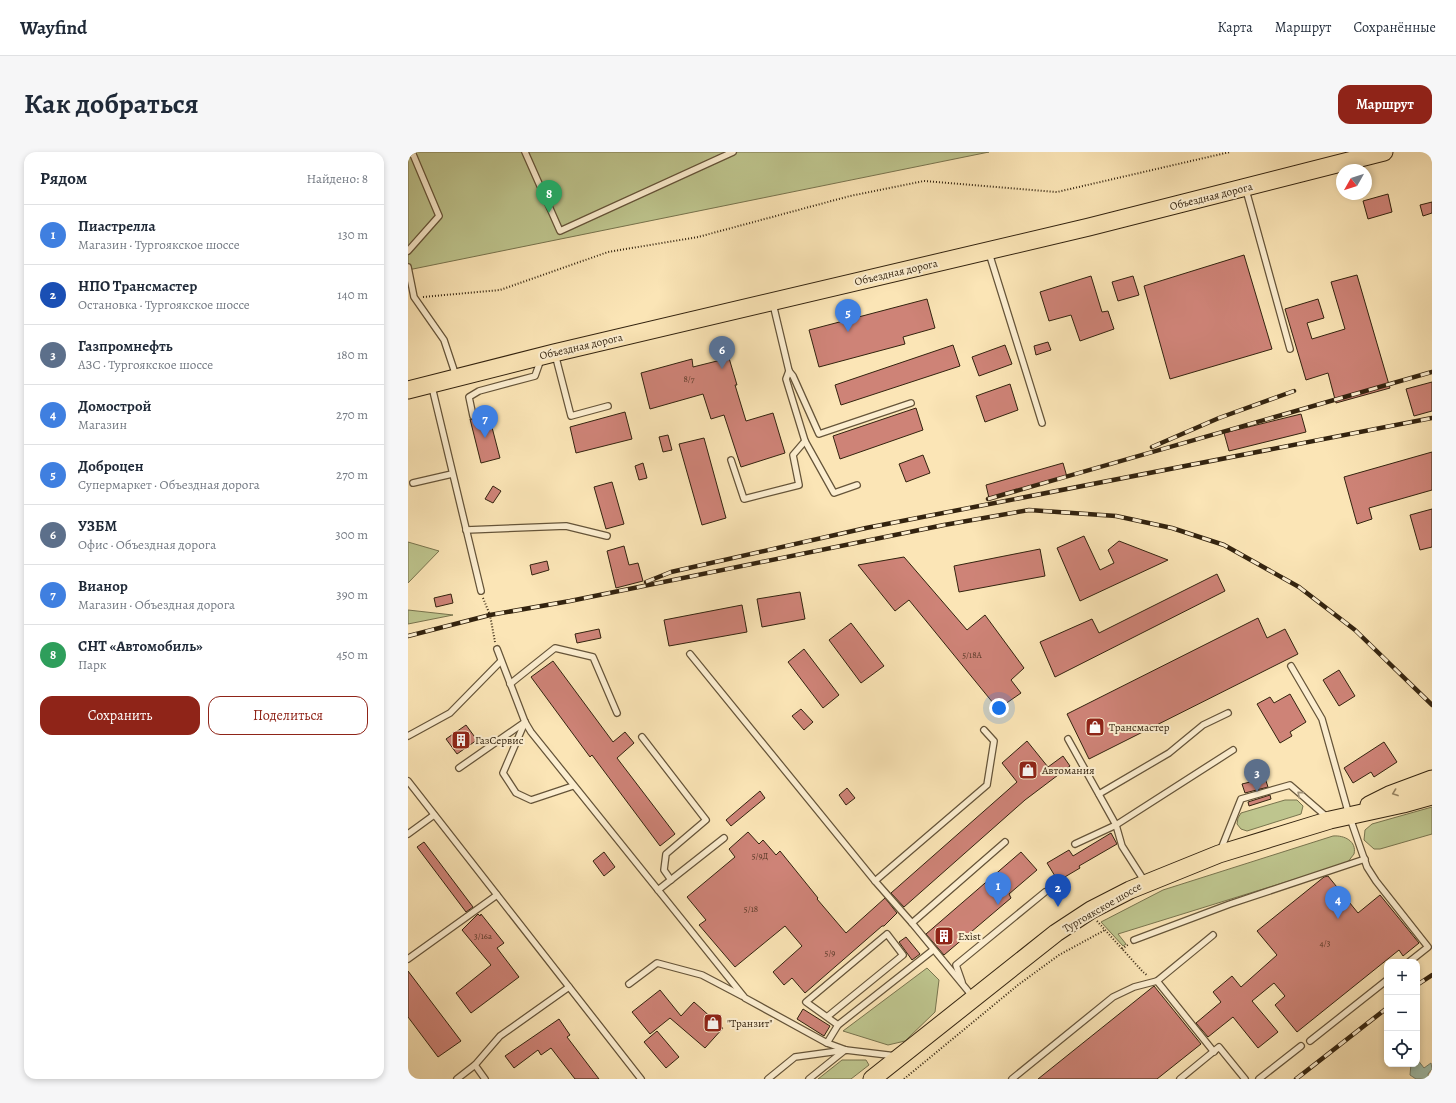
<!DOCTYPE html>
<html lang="ru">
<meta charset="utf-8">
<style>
:root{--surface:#fff;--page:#f6f6f7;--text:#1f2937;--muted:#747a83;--line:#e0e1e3;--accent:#8f2418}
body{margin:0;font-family:Alegreya,serif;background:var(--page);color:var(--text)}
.controls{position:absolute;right:12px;bottom:12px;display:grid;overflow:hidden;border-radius:8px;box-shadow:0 2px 6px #0003}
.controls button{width:36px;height:36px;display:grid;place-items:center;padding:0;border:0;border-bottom:1px solid var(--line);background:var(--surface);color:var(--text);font:20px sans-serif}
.compass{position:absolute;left:928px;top:12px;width:36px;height:36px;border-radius:50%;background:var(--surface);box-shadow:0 2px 6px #0003;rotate:231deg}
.you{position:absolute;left:591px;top:556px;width:14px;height:14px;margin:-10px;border:3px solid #fff;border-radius:50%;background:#1a73e8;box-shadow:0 0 0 6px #1a73e833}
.badge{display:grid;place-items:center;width:26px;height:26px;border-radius:50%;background:var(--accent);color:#fff;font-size:13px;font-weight:700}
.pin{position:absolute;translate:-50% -33px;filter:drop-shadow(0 1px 2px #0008)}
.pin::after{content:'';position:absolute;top:21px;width:14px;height:12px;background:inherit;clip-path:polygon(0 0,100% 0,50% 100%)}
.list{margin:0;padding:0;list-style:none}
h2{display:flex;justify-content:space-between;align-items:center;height:52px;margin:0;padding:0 16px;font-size:17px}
h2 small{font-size:13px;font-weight:400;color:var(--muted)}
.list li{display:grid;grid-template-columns:26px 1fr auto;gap:12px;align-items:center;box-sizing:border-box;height:60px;padding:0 16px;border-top:1px solid var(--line)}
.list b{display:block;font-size:15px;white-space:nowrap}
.list p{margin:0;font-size:13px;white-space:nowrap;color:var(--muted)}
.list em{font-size:13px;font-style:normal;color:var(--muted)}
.actions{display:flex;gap:8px;padding:12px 16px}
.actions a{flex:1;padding:9px 0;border:1px solid var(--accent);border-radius:12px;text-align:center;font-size:14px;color:var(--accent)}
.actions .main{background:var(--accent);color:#fff}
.icon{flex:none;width:22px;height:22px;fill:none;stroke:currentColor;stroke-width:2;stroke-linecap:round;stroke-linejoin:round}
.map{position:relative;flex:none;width:1024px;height:927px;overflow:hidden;border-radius:12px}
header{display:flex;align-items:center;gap:24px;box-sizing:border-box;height:56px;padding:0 20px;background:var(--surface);border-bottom:1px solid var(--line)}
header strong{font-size:19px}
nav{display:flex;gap:22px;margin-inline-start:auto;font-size:14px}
.intro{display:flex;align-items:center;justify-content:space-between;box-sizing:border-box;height:96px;padding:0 24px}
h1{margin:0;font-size:28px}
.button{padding:10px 18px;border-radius:12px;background:var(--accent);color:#fff;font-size:14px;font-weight:700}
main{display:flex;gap:24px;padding:0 24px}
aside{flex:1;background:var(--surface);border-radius:12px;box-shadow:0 2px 6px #0003}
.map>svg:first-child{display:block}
.green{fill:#bec58e;stroke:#78744e}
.water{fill:#9fbfac;stroke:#74816d}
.building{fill:#ce8377;stroke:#33230f}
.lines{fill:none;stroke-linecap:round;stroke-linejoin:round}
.lane-casing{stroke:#655439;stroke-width:8}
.primary-casing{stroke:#33230f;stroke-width:19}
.path{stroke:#33230f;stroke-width:2;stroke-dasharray:1 2;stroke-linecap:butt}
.lane{stroke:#fceed0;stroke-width:5.5}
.primary{stroke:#fbe5b6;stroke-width:17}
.rail-casing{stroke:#33230f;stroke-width:4.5}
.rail{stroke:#fceed0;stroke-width:3;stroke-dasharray:9;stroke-linecap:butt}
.oneway{stroke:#978462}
.oneway2{stroke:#a29379}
.labels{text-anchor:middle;stroke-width:4;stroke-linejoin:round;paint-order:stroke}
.number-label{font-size:9px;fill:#5a3b29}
.street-label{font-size:11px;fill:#33230f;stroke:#fceed0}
.poi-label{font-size:11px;fill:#33230f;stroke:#fceed0;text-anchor:start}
</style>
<header>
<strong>Wayfind</strong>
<nav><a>Карта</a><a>Маршрут</a><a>Сохранённые</a></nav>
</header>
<div class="intro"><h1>Как добраться</h1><a class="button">Маршрут</a></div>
<main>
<aside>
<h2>Рядом<small>Найдено: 8</small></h2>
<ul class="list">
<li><span class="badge" style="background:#3f7fe0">1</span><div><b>Пиастрелла</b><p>Магазин · Тургоякское шоссе</p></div><em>130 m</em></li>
<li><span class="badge" style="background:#1a4fb4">2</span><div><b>НПО Трансмастер</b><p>Остановка · Тургоякское шоссе</p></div><em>140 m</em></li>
<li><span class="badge" style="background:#5c6f8a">3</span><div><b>Газпромнефть</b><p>АЗС · Тургоякское шоссе</p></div><em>180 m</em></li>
<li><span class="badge" style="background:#3f7fe0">4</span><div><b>Домострой</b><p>Магазин</p></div><em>270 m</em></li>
<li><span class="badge" style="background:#3f7fe0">5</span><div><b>Доброцен</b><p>Супермаркет · Объездная дорога</p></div><em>270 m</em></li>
<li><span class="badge" style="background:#5c6f8a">6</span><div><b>УЗБМ</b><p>Офис · Объездная дорога</p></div><em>300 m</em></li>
<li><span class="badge" style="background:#3f7fe0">7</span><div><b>Вианор</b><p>Магазин · Объездная дорога</p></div><em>390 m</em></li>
<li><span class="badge" style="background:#2e9e5b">8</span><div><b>СНТ «Автомобиль»</b><p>Парк</p></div><em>450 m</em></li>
</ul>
<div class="actions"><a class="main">Сохранить</a><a>Поделиться</a></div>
</aside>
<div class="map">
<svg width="1024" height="927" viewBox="0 0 1024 927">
<rect width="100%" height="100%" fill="#fbe5b6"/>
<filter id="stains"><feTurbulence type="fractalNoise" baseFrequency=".005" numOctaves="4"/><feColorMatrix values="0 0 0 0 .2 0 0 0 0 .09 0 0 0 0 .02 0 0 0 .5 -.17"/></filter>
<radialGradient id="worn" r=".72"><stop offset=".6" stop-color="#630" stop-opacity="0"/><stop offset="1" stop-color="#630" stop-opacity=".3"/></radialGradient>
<g class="green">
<path d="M0,0H581L0,118Z"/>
<path d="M0,390L31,399L0,431Z"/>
<path d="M0,458L45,463L0,472Z"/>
<path d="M877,648H889L895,654L893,662L839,679L833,677L829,672L830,666L833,661Z"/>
<path d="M1024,655V682L972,697H966L956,688L957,678L964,672Z"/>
<path d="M925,684C936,683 949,689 946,702L939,711L710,782L718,792L715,794L693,770L755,738Z"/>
<path d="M519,816L531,828L527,860L497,889L480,893L435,879Z"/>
<path d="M434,908H458L461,913L443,927H410Z"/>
</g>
<path class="water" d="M1009,907L1016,916L1023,911L1024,917L1020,922L1021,927H1008L1002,923L1003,912H1009Z"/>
<g class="building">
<path d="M980,42L984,60L960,67L955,49Z"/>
<path d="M1024,50V61L1015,64L1012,53Z"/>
<path d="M836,103L864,197L762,227L736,134Z"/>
<path d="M949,123L982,236L928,251L920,221L898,228L877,157L910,147L916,166L899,171L904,187L937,177L923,130Z"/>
<path d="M683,124L694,160L700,159L706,177L672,189L663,163L641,169L632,140Z"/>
<path d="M725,124L731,143L710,149L704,130Z"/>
<path d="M519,147L527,176L495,185L497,192L411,215L401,178Z"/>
<path d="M640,190L643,198L628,203L626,194Z"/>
<path d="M545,193L552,214L433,253L427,233Z"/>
<path d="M597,193L604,212L571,224L564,205Z"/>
<path d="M321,206L329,233H327L338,269L365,261L377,301L333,315L316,263L303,267L295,242L242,257L233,221L284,207L285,215Z"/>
<path d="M1024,230V259L1006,264L998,237Z"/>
<path d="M602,232L610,258L577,270L568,244Z"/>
<path d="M508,256L515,278L432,307L425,284Z"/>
<path d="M80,260L92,306L73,311L62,267L66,268L69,263Z"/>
<path d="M217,260L224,287L168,301L162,275Z"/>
<path d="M893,262L898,280L821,299L816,281Z"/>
<path d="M260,283L264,298L255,300L251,285Z"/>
<path d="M296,286L318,366L294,373L271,292Z"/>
<path d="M1024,300V338L961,356L964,367L949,372L936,325Z"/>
<path d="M515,303L522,321L498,330L491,312Z"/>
<path d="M235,311L239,326L231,328L227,314Z"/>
<path d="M655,311L659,325L581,346L578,333Z"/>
<path d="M204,330L216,372L198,377L186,335Z"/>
<path d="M85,334L93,339L85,351L77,347Z"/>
<path d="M1024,357V395L1012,398L1002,363Z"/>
<path d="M676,384L692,418L706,411L700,398L711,389L760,408L672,449L649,396Z"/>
<path d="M216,394L221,413L230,411L235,429L208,436L199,399Z"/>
<path d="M632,397L637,424L551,440L546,414Z"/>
<path d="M496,405L559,478L577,463L616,516L603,528L613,541L590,557L501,448L487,459L450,413Z"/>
<path d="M139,409L141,418L124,423L122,413Z"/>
<path d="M809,422L817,439L647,525L632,490L684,467L691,481Z"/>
<path d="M392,440L397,467L354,475L349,447Z"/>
<path d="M43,442L45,451L28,455L26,446Z"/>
<path d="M334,453L339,480L261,494L256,468Z"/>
<path d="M850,466L859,486L877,477L890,502L681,607L659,562Z"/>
<path d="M443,471L476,514L453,531L421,488Z"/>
<path d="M191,477L193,486L169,491L167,482Z"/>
<path d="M396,497L431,543L415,556L380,510Z"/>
<path d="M145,509L205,590L217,580L226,591L209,606L267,682L252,694L184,603L182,605L123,525Z"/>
<path d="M931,518L947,544L931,554L915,528Z"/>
<path d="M882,542L898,570L882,580L884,584L872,591L849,552L862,545L866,551Z"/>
<path d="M393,557L405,570L396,578L384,564Z"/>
<path d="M58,573L69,588L49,602L38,587Z"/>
<path d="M619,589L640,615L655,604L662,614L617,648L496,755L483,741L609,630L594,611Z"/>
<path d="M976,590L989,610L966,625L963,620L945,631L936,616Z"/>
<path d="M847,617L850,628L857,626L860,635L837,641L834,632L842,630L838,619Z"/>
<path d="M439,636L447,646L438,653L431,643Z"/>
<path d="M352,639L357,646L323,674L318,668Z"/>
<path d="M862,643L863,647L841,654L840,650Z"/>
<path d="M340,680L351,692L355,688L368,703L372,699L410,746L409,747L438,781L477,746L489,761L476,774H474L397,841L384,826L376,833L365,820L394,794L377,774L327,815L291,773L298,768L279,745L327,705L321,697Z"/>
<path d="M703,681L709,692L671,714L672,716L650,729L639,711L661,698L665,704Z"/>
<path d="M16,690L65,755L58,760L9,695Z"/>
<path d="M196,700L207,715L196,724L185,709Z"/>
<path d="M613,700L629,718L601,742L603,746L536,803L518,782Z"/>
<path d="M920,724L950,761L972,743L1011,791L995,804L991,798L889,880L867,853L877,844L866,831L844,849L870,880L850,896L825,865L800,885L788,871L813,850L805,840L824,824L833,835L869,803L849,779L916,725Z"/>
<path d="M70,762L72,764L73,762L96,791L89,796L111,825L63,861L48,841L83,813L54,778Z"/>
<path d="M498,785L512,802L504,808L491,790Z"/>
<path d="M0,819L53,889L30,905L0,865Z"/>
<path d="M746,834L793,892L749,927H630Z"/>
<path d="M252,838L273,864L286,850L315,876L297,896L262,866L242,882L224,860Z"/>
<path d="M395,857L422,874L416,884L389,867Z"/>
<path d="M151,867L162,883L159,885L191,927H167L143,896L133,903L130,898L106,916L97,904Z"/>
<path d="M249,879L271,905L258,916L236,890Z"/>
</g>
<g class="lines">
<g class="lane-casing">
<g id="lane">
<path d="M117,0L152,79L325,0"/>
<path d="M838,38L882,197"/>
<path d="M0,99L31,64L4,0"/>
<path d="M581,101L634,271"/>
<path d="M0,115L6,145L36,188L48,224"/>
<path d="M365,152L381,219L385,224L411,282L503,251"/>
<path d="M147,202L163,264L200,254"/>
<path d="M381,219L378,227L397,289L426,341L449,333"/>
<path d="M24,235L73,439"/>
<path d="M65,264L61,245L71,239L127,224L133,207"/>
<path d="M323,308L336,347L391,333L385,303L397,289"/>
<path d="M5,331L44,322"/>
<path d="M58,378L158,374L199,384"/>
<path d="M89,497L117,570L123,580L337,846L419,891L438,898"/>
<path d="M282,502L467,729"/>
<path d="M883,514L914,567L941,663L959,715L968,729L1020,795L1001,810"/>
<path d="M102,532L147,496L185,505L209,561"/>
<path d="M117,570L95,621L108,641L123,648L165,634"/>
<path d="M0,584L42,561L93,509"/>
<path d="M234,585L298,668L258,702L256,718L263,728"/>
<path d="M660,587L708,673L714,694L737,730"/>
<path d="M51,616L117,570"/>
<path d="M0,629L233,927"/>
<path d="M691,642L761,601L795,573L820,561"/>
<path d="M0,682L26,663"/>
<path d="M667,692L708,673L825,598"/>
<path d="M813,697L833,647L882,633L920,666"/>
<path d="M250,738L316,686"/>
<path d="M504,771L467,729L579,633L586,589L576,578"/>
<path d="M726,788L822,752L957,707"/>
<path d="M0,807L89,743"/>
<path d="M749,829L806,900"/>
<path d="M554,830L548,813L637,740"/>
<path d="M221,832L249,811L294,823L334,844"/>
<path d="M565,845L504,771L597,690"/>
<path d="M419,865L495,803L479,782L398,850L430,873"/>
<path d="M902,889L979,828"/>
<path d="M419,891L430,873L525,798"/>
<path d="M67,913L77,927"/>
<path d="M49,927L67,913L92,884L161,835"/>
<path d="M360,927L387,905L438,898L488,904"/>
<path d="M401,927L437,898"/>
<path d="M604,927L705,845L726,835L749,829L805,783"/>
<path d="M772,927L811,895L837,927"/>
<path d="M851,927L893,894"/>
</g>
</g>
<g class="primary-casing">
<g id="primary">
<path d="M0,238L146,201L681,75L976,0"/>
<path d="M961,653L981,643L1024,627"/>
<path d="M464,927L648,781L683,758L722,738L811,702L922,668L995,652L1024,644"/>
</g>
</g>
<g class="path">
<path d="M15,145L92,138L200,100L290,85L442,44L516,29L649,40L822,0"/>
<path d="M75,446L82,463L87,490"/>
<path d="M689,769L735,820L740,824"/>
<path d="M714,797L721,792"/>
<path d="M496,927L610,833L651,803L697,778"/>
</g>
<use href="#lane" class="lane"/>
<use href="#primary" class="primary"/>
<g class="rail-casing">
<g id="rail">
<path d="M744,295L811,266L886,239"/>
<path d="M580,347L1024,220"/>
<path d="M238,430L263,420L458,376L1024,266"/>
<path d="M0,484L82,463L162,449L536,373L621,358L708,364L764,376L816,393L891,435L947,478L1024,553"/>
<path d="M1009,833L1024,823"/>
<path d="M888,927L979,856"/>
</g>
</g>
<use href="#rail" class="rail"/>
</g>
<defs><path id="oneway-chevron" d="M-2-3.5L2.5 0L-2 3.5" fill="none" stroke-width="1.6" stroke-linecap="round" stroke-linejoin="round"/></defs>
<use class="oneway" href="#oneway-chevron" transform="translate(987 641) rotate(160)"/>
<use class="oneway2" href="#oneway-chevron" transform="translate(892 642) rotate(-140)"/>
<defs>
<g id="shop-square" transform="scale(1)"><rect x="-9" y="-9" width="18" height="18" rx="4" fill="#8f2418" stroke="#fceed0"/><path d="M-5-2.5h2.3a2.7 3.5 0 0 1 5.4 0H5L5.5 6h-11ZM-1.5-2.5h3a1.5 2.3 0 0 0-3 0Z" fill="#fff"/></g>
<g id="building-square" transform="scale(1)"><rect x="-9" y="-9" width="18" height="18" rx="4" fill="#8f2418" stroke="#fceed0"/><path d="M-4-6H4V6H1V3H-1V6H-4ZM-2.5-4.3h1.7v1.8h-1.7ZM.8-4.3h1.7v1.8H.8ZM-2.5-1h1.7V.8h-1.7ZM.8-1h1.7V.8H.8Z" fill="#fff"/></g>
</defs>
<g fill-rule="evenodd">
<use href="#shop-square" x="687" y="575"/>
<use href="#building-square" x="53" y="588"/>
<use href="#shop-square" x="620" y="618"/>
<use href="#building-square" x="536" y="784"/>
<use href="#shop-square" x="305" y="871"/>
</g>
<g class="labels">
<g class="number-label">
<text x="281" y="230">8/7</text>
<text x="564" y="506">5/18А</text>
<text x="352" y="707">5/9Д</text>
<text x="343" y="760">5/18</text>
<text x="75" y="787">3/16а</text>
<text x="917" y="794">4/3</text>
<text x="422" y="804">5/9</text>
</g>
<g class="street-label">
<text transform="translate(803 44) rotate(-14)" y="4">Объездная дорога</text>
<text transform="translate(488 120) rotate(-13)" y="4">Объездная дорога</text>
<text transform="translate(173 194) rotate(-13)" y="4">Объездная дорога</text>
<text transform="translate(694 755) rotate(-30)" y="4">Тургоякское шоссе</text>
</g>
<g class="poi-label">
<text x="701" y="579">Трансмастер</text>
<text x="67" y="592">ГазСервис</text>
<text x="634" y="622">Автомания</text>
<text x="550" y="788">Exist</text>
<text x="319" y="875">"Транзит"</text>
</g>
</g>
<rect width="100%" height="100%" filter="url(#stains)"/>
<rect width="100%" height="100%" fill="url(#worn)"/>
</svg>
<div class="controls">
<button>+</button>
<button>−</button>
<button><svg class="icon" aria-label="locate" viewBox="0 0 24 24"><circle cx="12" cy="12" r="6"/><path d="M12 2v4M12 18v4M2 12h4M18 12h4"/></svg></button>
</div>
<svg class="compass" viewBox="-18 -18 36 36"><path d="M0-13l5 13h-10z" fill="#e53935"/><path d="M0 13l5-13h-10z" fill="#747a83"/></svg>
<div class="you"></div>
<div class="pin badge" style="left:590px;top:753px;background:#3f7fe0">1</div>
<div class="pin badge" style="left:650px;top:755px;background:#1a4fb4">2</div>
<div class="pin badge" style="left:849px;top:640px;background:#5c6f8a">3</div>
<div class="pin badge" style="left:930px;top:767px;background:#3f7fe0">4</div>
<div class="pin badge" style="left:440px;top:180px;background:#3f7fe0">5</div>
<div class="pin badge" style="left:314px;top:217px;background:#5c6f8a">6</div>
<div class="pin badge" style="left:77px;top:286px;background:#3f7fe0">7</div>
<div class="pin badge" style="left:141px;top:61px;background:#2e9e5b">8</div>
</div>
</main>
